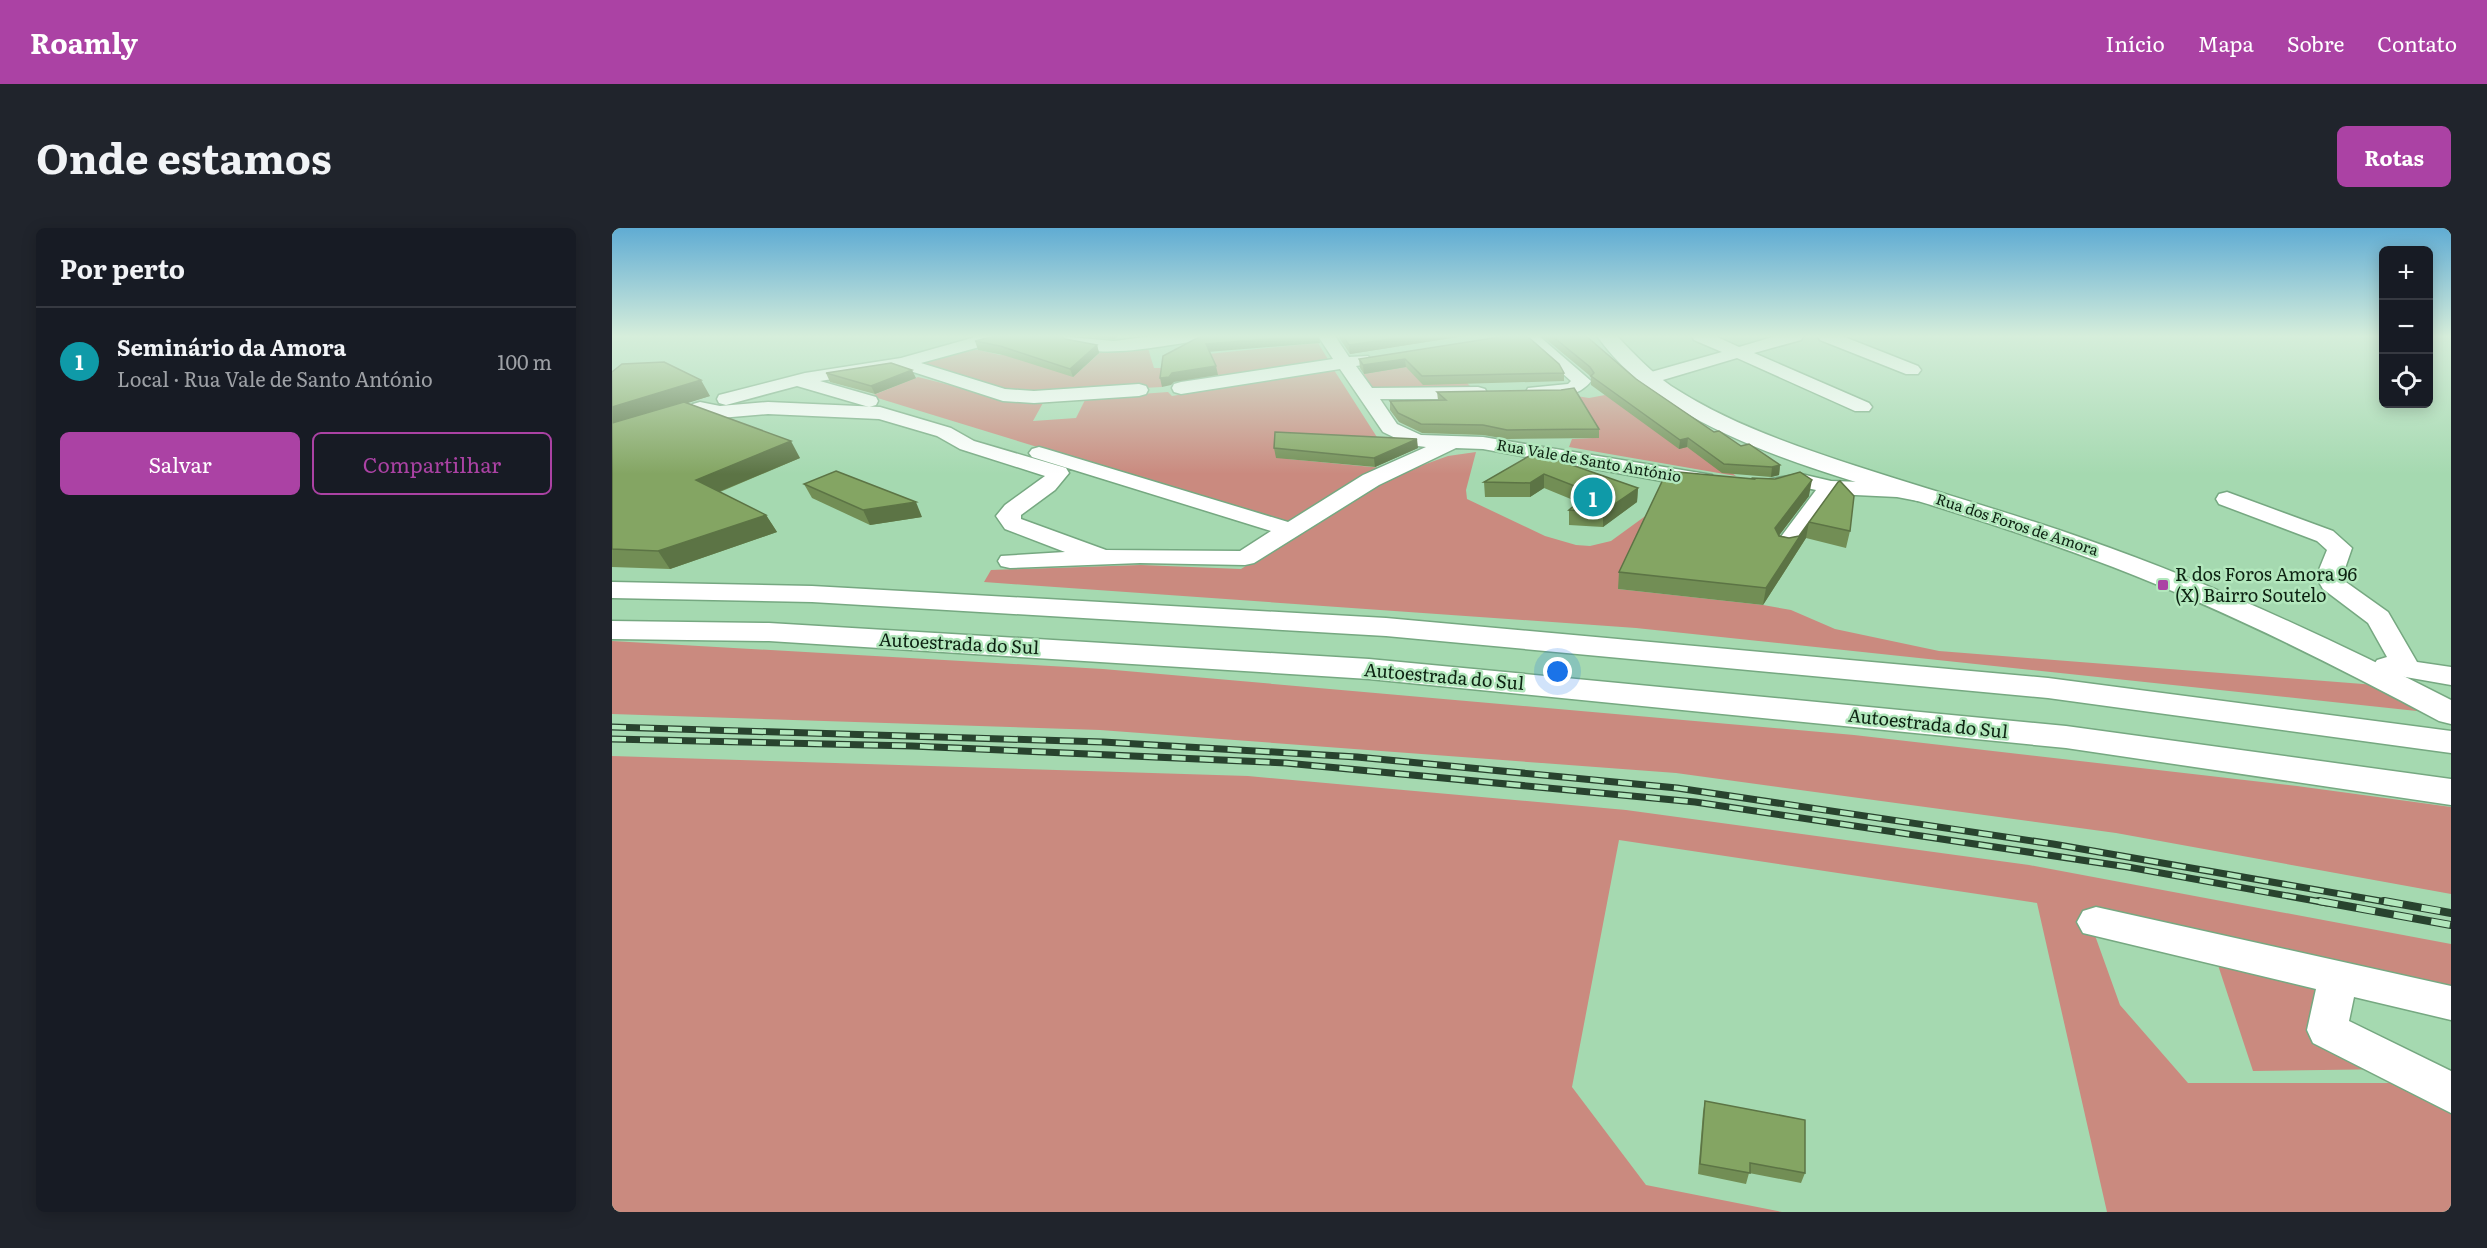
<!DOCTYPE html>
<html lang="pt">
<meta charset="utf-8">
<style>
:root{--surface:#171b24;--page:#20242c;--text:#f1f3f6;--muted:#9ea1a6;--line:#363941;--accent:#ab42a4}
body{margin:0;font-family:Literata,serif;background:var(--page);color:var(--text)}
.controls{position:absolute;right:18px;top:18px;display:grid;overflow:hidden;border-radius:9px;box-shadow:0 3px 15px #0003}
.controls button{width:54px;height:54px;display:grid;place-items:center;padding:0;border:0;border-bottom:2px solid var(--line);background:var(--surface);color:var(--text);font:30px sans-serif}
.you{position:absolute;left:946px;top:444px;width:21px;height:21px;margin:-15px;border:4px solid #fff;border-radius:50%;background:#1a73e8;box-shadow:0 0 0 9px #1a73e833}
.badge{display:grid;place-items:center;width:39px;height:39px;border-radius:50%;background:var(--accent);color:#fff;font-size:20px;font-weight:700}
.pin{position:absolute;translate:-50% -50%;border:3px solid #fff;box-shadow:0 2px 6px #0006}
.list{margin:0;padding:0;list-style:none}
h2{display:flex;justify-content:space-between;align-items:center;height:78px;margin:0;padding:0 24px;font-size:26px}
h2 small{font-size:20px;font-weight:400;color:var(--muted)}
.list li{display:grid;grid-template-columns:39px 1fr auto;gap:18px;align-items:center;box-sizing:border-box;height:108px;padding:0 24px;border-top:2px solid var(--line)}
.list b{display:block;font-size:22px;white-space:nowrap}
.list p{margin:0;font-size:20px;white-space:nowrap;color:var(--muted)}
.list em{font-size:20px;font-style:normal;color:var(--muted)}
.actions{display:flex;gap:12px;padding:18px 24px}
.actions a{flex:1;padding:14px 0;border:2px solid var(--accent);border-radius:9px;text-align:center;font-size:21px;color:var(--accent)}
.actions .main{background:var(--accent);color:#fff}
.icon{flex:none;width:33px;height:33px;fill:none;stroke:currentColor;stroke-width:2;stroke-linecap:round;stroke-linejoin:round}
.map{position:relative;flex:none;width:1839px;height:984px;overflow:hidden;border-radius:9px}
header{display:flex;align-items:center;gap:36px;box-sizing:border-box;height:84px;padding:0 30px;background:var(--accent);color:#fff}
header strong{font-size:28px}
nav{display:flex;gap:33px;margin-inline-start:auto;font-size:21px}
.intro{display:flex;align-items:center;justify-content:space-between;box-sizing:border-box;height:144px;padding:0 36px}
h1{margin:0;font-size:42px}
.button{padding:15px 27px;border-radius:9px;background:var(--accent);color:#fff;font-size:21px;font-weight:700}
main{display:flex;gap:36px;padding:0 36px}
aside{flex:1;background:var(--surface);border-radius:9px;box-shadow:0 3px 15px #0003}
.map>svg:first-child{display:block}
.green{fill:#ca8a7f}
.lines{fill:none;stroke-linecap:round;stroke-linejoin:round}
.minor-casing{stroke:#76a881;stroke-width:3}
.major-casing{stroke:#76a881;stroke-width:3}
.highway-casing{stroke:#76a881;stroke-width:3}
.minor{fill:#fff;fill-rule:evenodd}
.major{fill:#fff;fill-rule:evenodd}
.highway{fill:#fff;fill-rule:evenodd}
.rail-far1-casing{stroke:#28432e;stroke-width:7}
.rail-casing{stroke:#28432e;stroke-width:8}
.rail-far1{stroke:#b2e7bc;stroke-width:4.5;stroke-dasharray:14;stroke-linecap:butt}
.rail{stroke:#b2e7bc;stroke-width:6;stroke-dasharray:19;stroke-linecap:butt}
.wall{fill:#728e55}
.shaded-wall{fill:#5c7445}
.building{fill:#84a563;stroke:#5c7445;stroke-width:1.5}
.poi-dot{fill:#ab42a4;stroke:#b2e7bc;stroke-width:2}
.labels{text-anchor:middle;stroke-width:5;stroke-linejoin:round;paint-order:stroke}
.far-street-label{font-size:15px;fill:#0d2212;stroke:#b2e7bc}
.poi-label{font-size:18px;fill:#0d2212;stroke:#b2e7bc;text-anchor:start}
.street-label{font-size:18px;fill:#0d2212;stroke:#b2e7bc}
</style>
<header>
<strong>Roamly</strong>
<nav><a>Início</a><a>Mapa</a><a>Sobre</a><a>Contato</a></nav>
</header>
<div class="intro"><h1>Onde estamos</h1><a class="button">Rotas</a></div>
<main>
<aside>
<h2>Por perto<small></small></h2>
<ul class="list">
<li><span class="badge" style="background:#0f9aa8">1</span><div><b>Seminário da Amora</b><p>Local · Rua Vale de Santo António</p></div><em>100 m</em></li>
</ul>
<div class="actions"><a class="main">Salvar</a><a>Compartilhar</a></div>
</aside>
<div class="map">
<svg width="1839" height="984" viewBox="0 0 1839 984">
<rect width="100%" height="100%" fill="#a5d9b0"/>
<g class="green">
<path d="M443,111L461,149L492,121L535,117L542,140H553L550,159L432,165L399,163L307,138L309,134L358,120L388,127Z"/>
<path d="M706,115L717,133L607,150L596,126Z"/>
<path d="M794,139H839L860,160H759L746,147Z"/>
<path d="M722,142L770,217L676,231L781,241L680,297L259,168L306,149L401,173H432L421,193L464,190L474,170L556,164L560,168L584,164L588,160Z"/>
<path d="M958,167L977,170L993,167L1075,219L1104,233L1124,248L957,219L960,211L981,210L985,207Z"/>
<path d="M864,224L854,262L855,271L933,308L964,317L978,318L999,313L1043,281L1006,361L1151,377L1179,382L1223,401L1327,423L1764,457L1814,484L1024,400L372,354L379,342L529,337L629,341L775,250L836,228Z"/>
<path d="M0,413L491,441L1242,507L1685,558L1839,579V666L1504,605L1064,545L488,502L0,486Z"/>
<path d="M0,528L636,548L1014,582L1417,637L1839,716V767L1476,688L1508,777L1576,855H1800L1839,874V984H1495L1425,675L1007,612L960,859L1034,957L1170,984H0Z"/>
<path d="M1602,725L1718,750L1708,802L1783,841L1641,843Z"/>
</g>
<g class="lines">
<g class="minor-casing">
<g id="minor">
<path d="M367,108H395L393,112L309,135L393,161L422,163L527,156L534,158L536,162L534,166L527,168L422,175L391,173L289,140L208,153L264,169L266,173L264,177L257,179L185,158L114,177L107,175L105,171L107,167L193,145L289,130Z"/>
<path d="M445,108L502,113L541,108H593L585,113C552,117 468,137 445,108Z"/>
<path d="M706,108H723L737,129L756,128L759,132L756,136L744,138L760,160L866,159L873,161L875,165L873,169L866,171H768L785,196L809,207L871,209L1100,247L1103,252L1100,257L1092,258L1050,253L871,221L844,220L767,257L642,335L633,337L528,335L398,340L389,338L386,333L389,328L453,324L393,301L384,288L393,277L433,248L348,221L325,208L267,191L156,186L108,190L81,184L78,180L81,176L88,174L108,178L156,174L268,179L339,200L362,213L454,240L457,245L443,262L409,287V291L494,322L628,323L659,303L420,229L417,225L420,221L427,219L434,221L676,294L751,247L814,219L798,217L771,204L728,141L569,166L562,164L560,160L562,156L569,154L721,131Z"/>
<path d="M909,108H927L979,153C967,170 936,173 916,168L914,164L916,160L956,156L959,153Z"/>
<path d="M1080,108H1103L1127,119L1164,108H1191L1189,112L1142,125L1257,175L1260,179L1257,183H1243L1125,130L1044,154H1032L1029,150L1032,146L1110,124L1082,112Z"/>
<path d="M1206,108H1230L1306,138L1309,142L1306,146H1294L1208,112Z"/>
<path d="M1189,246L1219,253L1285,255L1314,261L1317,266L1314,271L1306,273L1285,269L1223,266L1182,323L1174,325L1166,323L1162,318L1204,262C1186,257 1170,266 1153,262L1150,257L1153,252Z"/>
<path d="M1615,264L1721,303L1740,320L1730,349L1731,352L1776,384L1805,434L1839,439V457L1765,444L1761,438L1765,432L1775,429L1756,395L1711,361L1704,349L1715,322L1705,313L1607,276L1604,271L1607,266Z"/>
<path d="M1484,679L1839,758V792L1742,769L1737,793L1839,843V885L1701,815L1695,802L1704,761L1471,705L1465,694L1471,683Z"/>
</g>
</g>
<g class="major-casing">
<path id="major" d="M985,108H1005C1022,126 1039,144 1059,158C1116,195 1180,217 1244,238C1320,263 1397,284 1473,311C1599,355 1720,411 1839,472V496L1827,493C1721,436 1613,382 1501,339C1441,316 1380,296 1319,277C1211,243 1053,205 985,108Z"/>
</g>
<g class="highway-casing">
<g id="highway">
<path d="M0,354L200,358L774,390L1436,450L1839,503V525L1436,470L774,408L200,374L0,370Z"/>
<path d="M0,393L157,395L757,431L1454,498L1839,551V577L1454,520L757,451L157,413L0,411Z"/>
</g>
</g>
<use href="#minor" class="minor"/>
<use href="#major" class="major"/>
<use href="#highway" class="highway"/>
<g class="rail-far1-casing">
<g id="rail-far1">
<path d="M0,499L491,514L745,529L1065,560L1441,616L1780,675"/>
<path d="M0,511L300,518L674,535L1083,574L1516,639L1715,675"/>
</g>
</g>
<g class="rail-casing">
<g id="rail">
<path d="M1707,673L1839,697"/>
<path d="M1772,673L1839,685"/>
</g>
</g>
<use href="#rail-far1" class="rail-far1"/>
<use href="#rail" class="rail"/>
</g>
<g class="wall">
<path d="M470,108H506L503,111Z"/>
<path d="M726,108H852L738,126Z"/>
<path d="M894,108L952,145V153L811,157L794,139L752,146L748,140L747,131Z"/>
<path d="M930,108H974L1024,151L1102,204L1168,237L1167,247L1159,249L1110,245L1075,219L1067,221L979,157V150L977,147Z"/>
<path d="M453,111L485,117L487,125L461,149L391,127L366,122L363,113Z"/>
<path d="M0,144L98,168L74,175L188,230L108,264L154,287L165,304L58,341L0,339Z"/>
<path d="M214,145L304,150L263,166L218,154Z"/>
<path d="M825,164L987,201V210L895,211L871,207L810,205L787,194L778,182V173L826,172Z"/>
<path d="M662,220H806L763,239L664,230Z"/>
<path d="M931,227L1026,260L1025,274L991,299L957,297V282L966,274L932,260L918,269H873L872,254Z"/>
<path d="M1141,250L1197,268L1167,307L1177,310L1187,308L1226,254L1238,303L1234,320L1194,310L1151,377L1006,361L1007,344Z"/>
<path d="M192,256L310,289L258,297L200,270Z"/>
<path d="M1093,873L1193,945L1189,955L1137,945L1134,956L1086,946L1091,884Z"/>
</g>
<g class="shaded-wall">
<path d="M691,108H707L708,115L595,124L594,116Z"/>
<path d="M798,108H852L738,126L737,117Z"/>
<path d="M485,117L487,125L461,149L458,141Z"/>
<path d="M793,131L794,139L752,146L751,137Z"/>
<path d="M604,138L606,147L562,154L559,157L550,159L548,150L560,145Z"/>
<path d="M300,142L304,150L263,166L259,158Z"/>
<path d="M89,152L98,168L0,199V179Z"/>
<path d="M1076,210L1075,219L1067,221L1068,212Z"/>
<path d="M805,211L806,220L763,239L762,230Z"/>
<path d="M179,213L188,230L94,269L84,252Z"/>
<path d="M1168,237L1167,247L1159,249L1160,239Z"/>
<path d="M932,246V260L918,269V255Z"/>
<path d="M1200,252L1197,268L1160,317L1163,300Z"/>
<path d="M1026,260L1025,274L991,299V284Z"/>
<path d="M304,274L310,289L258,297L251,282Z"/>
<path d="M154,287L165,304L58,341L46,323Z"/>
<path d="M1197,294L1194,310L1151,377L1154,360Z"/>
</g>
<g class="building">
<path d="M383,108H450L453,111L485,117L458,141L388,118L363,113Z"/>
<path d="M589,108H691L594,116L604,138L560,145L557,149L548,150L551,128Z"/>
<path d="M731,108H798L737,117Z"/>
<path d="M894,108H915L947,136L952,145L810,148L793,131L751,137L747,131Z"/>
<path d="M940,108H974L1024,151L1102,204L1107,203L1129,218L1137,216L1168,237L1160,239L1112,236L1076,210L1068,212L979,148L982,145L978,139Z"/>
<path d="M52,134L89,152L0,179V144L10,136Z"/>
<path d="M279,135L300,142L259,158L214,145Z"/>
<path d="M962,160L987,201L895,202L871,197L809,196L786,185L778,173L834,172L825,164L949,162Z"/>
<path d="M72,174L179,213L84,252L154,287L46,323L0,321V195Z"/>
<path d="M663,204L805,211L762,230L662,220Z"/>
<path d="M931,220V227L1026,260L991,284L957,282L978,264L932,246L918,255L872,254Z"/>
<path d="M224,243L304,274L251,282L192,256Z"/>
<path d="M1055,243L1142,251L1141,250L1163,251L1188,244L1200,252L1163,300L1167,308L1177,310L1187,308L1226,254L1228,253L1242,268L1238,303L1197,294L1154,360L1007,344Z"/>
<path d="M1093,873L1193,892V945L1138,935V945L1088,936Z"/>
</g>
<linearGradient id="sky" x2="0" y2="1"><stop stop-color="#60acd3"/><stop offset="0.44" stop-color="#d6eedb"/><stop offset="1" stop-color="#d6eedb" stop-opacity="0"/></linearGradient>
<rect width="1839" height="246" fill="url(#sky)"/>
<rect class="poi-dot" x="1545" y="351" width="12" height="12" rx="3"/>
<g class="labels">
<g class="far-street-label">
<text transform="translate(977 233) rotate(10)" y="5">Rua Vale de Santo António</text>
<text transform="translate(1405 297) rotate(18)" y="5">Rua dos Foros de Amora</text>
</g>
<g class="poi-label">
<text x="1563" y="353">R dos Foros Amora 96<tspan x="1563" dy="21">(X) Bairro Soutelo</tspan></text>
</g>
<g class="street-label">
<text transform="translate(347 416) rotate(3)" y="6">Autoestrada do Sul</text>
<text transform="translate(832 449) rotate(5)" y="6">Autoestrada do Sul</text>
<text transform="translate(1316 496) rotate(6)" y="6">Autoestrada do Sul</text>
</g>
</g>
</svg>
<div class="controls">
<button>+</button>
<button>−</button>
<button><svg class="icon" aria-label="locate" viewBox="0 0 24 24"><circle cx="12" cy="12" r="6"/><path d="M12 2v4M12 18v4M2 12h4M18 12h4"/></svg></button>
</div>
<div class="you"></div>
<div class="pin badge" style="left:981px;top:269px;background:#0f9aa8">1</div>
</div>
</main>
